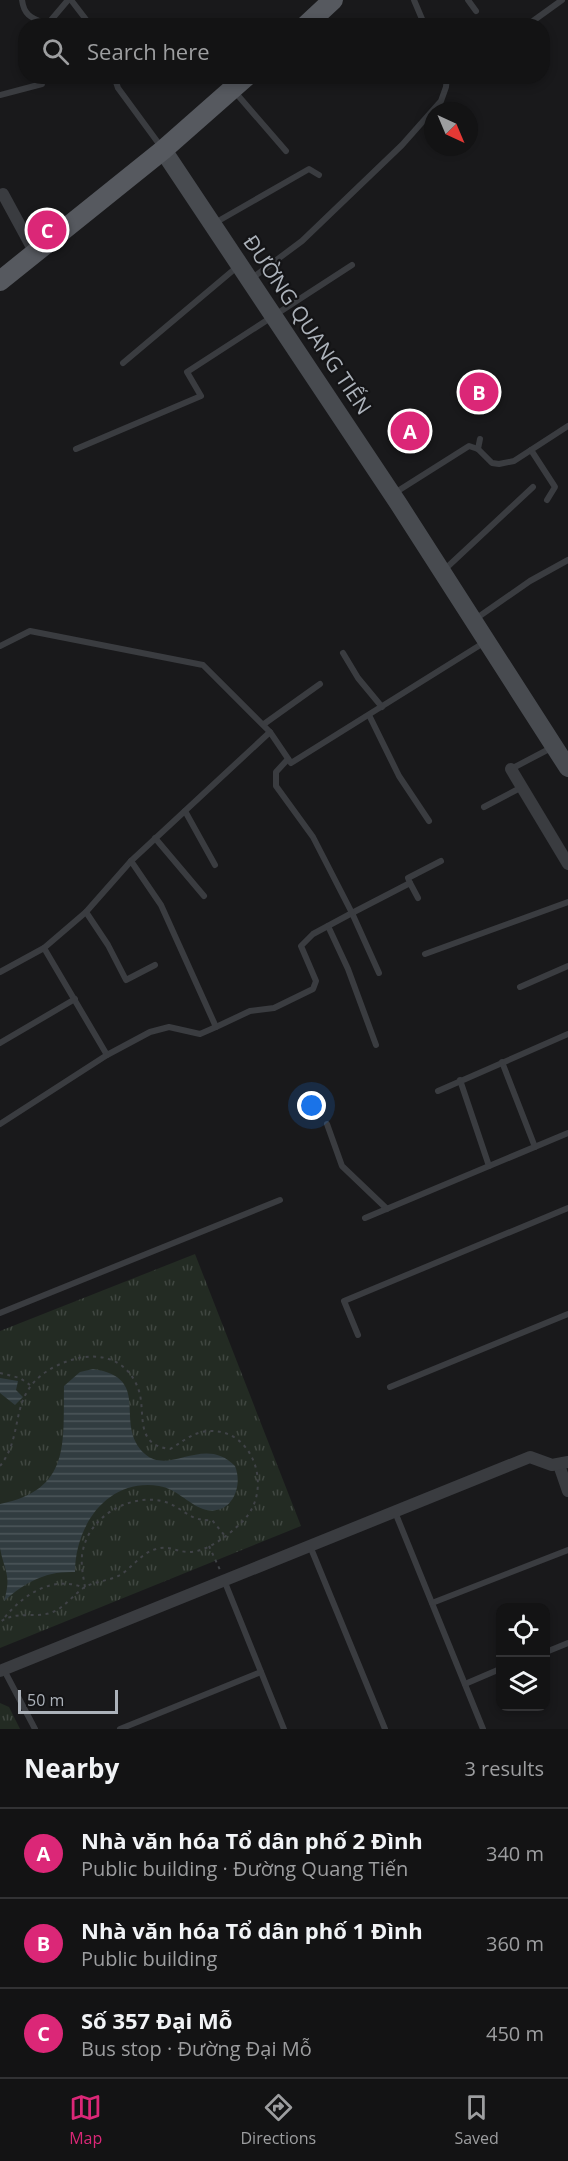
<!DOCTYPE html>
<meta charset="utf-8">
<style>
:root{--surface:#131314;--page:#1c1c1d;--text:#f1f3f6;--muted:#9d9ea0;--line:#323234;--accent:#db2777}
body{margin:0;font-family:"Open Sans",sans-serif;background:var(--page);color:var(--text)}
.controls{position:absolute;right:18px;bottom:18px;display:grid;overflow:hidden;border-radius:12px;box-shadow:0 3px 9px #0003}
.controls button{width:54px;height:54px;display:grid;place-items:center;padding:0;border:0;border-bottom:2px solid var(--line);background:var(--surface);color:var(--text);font:30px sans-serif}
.compass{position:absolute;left:424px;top:102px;width:54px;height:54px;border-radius:50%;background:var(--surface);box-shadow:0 3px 9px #0003;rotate:136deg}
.scale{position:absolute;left:18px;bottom:15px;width:100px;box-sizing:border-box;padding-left:6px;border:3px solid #acb2ba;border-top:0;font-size:16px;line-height:21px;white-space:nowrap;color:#acb2ba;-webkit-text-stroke:4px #141416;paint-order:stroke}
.you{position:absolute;left:312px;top:1106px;width:21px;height:21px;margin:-15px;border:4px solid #fff;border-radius:50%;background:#1a73e8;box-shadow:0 0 0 9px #1a73e833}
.badge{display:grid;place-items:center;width:39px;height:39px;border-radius:50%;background:var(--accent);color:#fff;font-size:20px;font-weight:700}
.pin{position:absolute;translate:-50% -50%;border:3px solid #fff;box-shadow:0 2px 6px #0006}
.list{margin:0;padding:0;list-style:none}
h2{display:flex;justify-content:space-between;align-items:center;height:78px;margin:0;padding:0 24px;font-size:26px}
h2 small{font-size:20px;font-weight:400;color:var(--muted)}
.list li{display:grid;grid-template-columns:39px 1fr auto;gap:18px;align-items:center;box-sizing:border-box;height:90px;padding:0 24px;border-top:2px solid var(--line)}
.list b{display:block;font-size:22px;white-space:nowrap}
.list p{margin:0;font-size:20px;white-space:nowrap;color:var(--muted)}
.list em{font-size:20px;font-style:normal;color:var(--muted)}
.icon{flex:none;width:33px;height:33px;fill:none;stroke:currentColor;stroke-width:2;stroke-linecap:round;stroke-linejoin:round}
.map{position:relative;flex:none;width:568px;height:1729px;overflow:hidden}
.search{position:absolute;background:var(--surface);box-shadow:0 3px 9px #0003;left:18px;right:18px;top:18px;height:66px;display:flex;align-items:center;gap:15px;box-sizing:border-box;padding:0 21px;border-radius:24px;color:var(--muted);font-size:22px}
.sheet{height:348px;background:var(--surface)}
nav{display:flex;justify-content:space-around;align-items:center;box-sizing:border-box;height:84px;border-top:2px solid var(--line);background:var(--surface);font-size:16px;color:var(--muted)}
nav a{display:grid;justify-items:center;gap:3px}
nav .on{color:var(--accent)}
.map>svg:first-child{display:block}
.park{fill:url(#park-tufts)}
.water{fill:url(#water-rules)}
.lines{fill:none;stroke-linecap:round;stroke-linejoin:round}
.path{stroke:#404347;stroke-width:2;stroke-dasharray:3 4.5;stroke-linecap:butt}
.lane{stroke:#3a3c40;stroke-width:6}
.street{stroke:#3a3c40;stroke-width:12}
.secondary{stroke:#484b50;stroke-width:18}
.primary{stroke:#56595f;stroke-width:20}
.labels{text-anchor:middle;stroke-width:4.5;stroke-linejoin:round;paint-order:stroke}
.street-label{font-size:21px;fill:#acb2ba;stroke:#141416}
</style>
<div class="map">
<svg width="568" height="1729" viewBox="0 0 568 1729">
<defs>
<pattern id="park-tufts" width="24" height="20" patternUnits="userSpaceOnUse" patternTransform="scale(1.5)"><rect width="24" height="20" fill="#232b23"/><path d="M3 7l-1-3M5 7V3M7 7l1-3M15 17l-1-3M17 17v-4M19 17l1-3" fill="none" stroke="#404741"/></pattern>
<pattern id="water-rules" width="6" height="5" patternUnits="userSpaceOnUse" patternTransform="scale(1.5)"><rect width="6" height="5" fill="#313c40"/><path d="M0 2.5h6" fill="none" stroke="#4c565a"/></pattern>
</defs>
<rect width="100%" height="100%" fill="#19191b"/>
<g class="park">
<path d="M195,1254L301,1526L0,1648V1331Z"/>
<path d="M0,1703L9,1707L20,1729H0Z"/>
</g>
<g class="water">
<path d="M93,1369C154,1378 112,1424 145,1454C170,1476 204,1434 235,1466C244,1488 230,1518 203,1509C187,1503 177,1489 159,1486C107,1478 75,1526 75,1572C45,1571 26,1582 4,1601C12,1574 4,1571 0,1548C0,1534 0,1518 0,1504C71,1490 63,1443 64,1386L80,1372Z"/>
<path d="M0,1378L18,1381L16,1390L23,1397L15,1405L0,1393Z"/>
</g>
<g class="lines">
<g class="path">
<path d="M0,1373L20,1378L30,1385"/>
<path d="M0,1466C27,1432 5,1392 56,1366C88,1350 126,1352 139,1391C146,1414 134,1445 170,1449C181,1443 189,1435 202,1432C252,1422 276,1489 242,1522C229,1535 206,1553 187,1552C175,1551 168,1545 156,1549C141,1553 132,1568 120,1575C109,1581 96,1581 85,1587C74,1594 65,1607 53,1612C36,1619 16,1610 0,1622"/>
<path d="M209,1546L220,1570"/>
<path d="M85,1587C83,1575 80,1562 83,1550C90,1516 129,1494 162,1501C183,1506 188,1522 212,1520L225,1536"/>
<path d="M5,1617C25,1593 54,1575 85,1588"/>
</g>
<g class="lane">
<path d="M22,0C24,16 32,18 46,24"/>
<path d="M71,0L91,26"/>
<path d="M414,0L425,26"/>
<path d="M468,0L476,11"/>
<path d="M46,26L68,0"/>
<path d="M526,26L562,0"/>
<path d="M114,76L118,88L162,148"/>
<path d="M235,92L286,151"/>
<path d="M0,95L42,84V76"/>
<path d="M213,224L309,169L319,175"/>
<path d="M251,279L302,241L402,145L441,101L446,87L447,76"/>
<path d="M123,363L237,267"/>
<path d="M76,449L201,396L187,372L352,265"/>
<path d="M478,449L480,439"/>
<path d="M531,450L555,487L547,500"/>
<path d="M393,494L469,446L478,449L492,463L499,464L514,461L568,426"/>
<path d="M443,571L533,487"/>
<path d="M474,620L530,581L568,560"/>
<path d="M0,646L30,631L203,665L270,732"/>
<path d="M343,653L358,678L382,707"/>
<path d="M369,715L399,776L429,821"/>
<path d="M264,724L320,684"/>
<path d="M511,769L551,748"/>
<path d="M484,807L522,787"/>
<path d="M185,811L215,865"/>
<path d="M155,838L204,896"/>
<path d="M410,883L408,878L441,861"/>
<path d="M86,912L108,945L126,980L155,965"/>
<path d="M328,926L348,969L376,1045"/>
<path d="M44,948L107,1055"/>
<path d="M425,954L568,902"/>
<path d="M0,972L44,948L86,912L131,861L270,732L291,763L485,642"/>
<path d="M379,973L352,913L410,883L418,898"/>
<path d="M520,987L568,966"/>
<path d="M216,1027L250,1011L274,1008L313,989L316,981L301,946L313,934L352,913L313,837L276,786V772L288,759"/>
<path d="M0,1043L75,999"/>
<path d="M502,1062L535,1147"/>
<path d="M460,1080L489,1166"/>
<path d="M438,1091L568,1034"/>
<path d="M0,1124L107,1055L150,1032L169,1027L200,1034L216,1027L161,905L131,861"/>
<path d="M327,1124L342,1166L387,1209"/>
<path d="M365,1218L568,1133"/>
<path d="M0,1313L280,1200"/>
<path d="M358,1335L344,1301L568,1208"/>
<path d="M390,1387L568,1314"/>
<path d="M395,1512L483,1729"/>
<path d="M310,1546L385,1729"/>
<path d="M224,1580L284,1729"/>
<path d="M432,1603L568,1550"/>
<path d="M546,1652L568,1643"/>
<path d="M4,1670L35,1729"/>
<path d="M465,1684L500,1669"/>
<path d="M120,1729L261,1672"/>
</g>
<g class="street">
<path d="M3,194L35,253"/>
<path d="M511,769L568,864"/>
<path d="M559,1465L568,1491"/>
<path d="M0,1671L530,1457L552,1465L568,1462"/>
</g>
<path class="secondary" d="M163,150L398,503L568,768"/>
<g class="primary">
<path d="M305,26L333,0"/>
<path d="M0,281L163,150L247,76"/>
</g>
</g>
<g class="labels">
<g class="street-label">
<text transform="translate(307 325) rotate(56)" y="7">ĐƯỜNG QUANG TIẾN</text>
</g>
</g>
</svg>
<div class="controls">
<button><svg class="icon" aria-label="locate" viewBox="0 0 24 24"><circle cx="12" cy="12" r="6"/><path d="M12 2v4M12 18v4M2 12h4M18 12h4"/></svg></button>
<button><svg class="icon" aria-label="layers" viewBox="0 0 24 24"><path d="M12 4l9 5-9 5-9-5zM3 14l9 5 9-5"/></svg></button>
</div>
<svg class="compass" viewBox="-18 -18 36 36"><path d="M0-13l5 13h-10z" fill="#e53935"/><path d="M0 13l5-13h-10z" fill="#9d9ea0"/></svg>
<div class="scale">50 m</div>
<div class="you"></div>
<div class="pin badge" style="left:410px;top:431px">A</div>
<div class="pin badge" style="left:479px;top:392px">B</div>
<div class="pin badge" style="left:47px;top:230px">C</div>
<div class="search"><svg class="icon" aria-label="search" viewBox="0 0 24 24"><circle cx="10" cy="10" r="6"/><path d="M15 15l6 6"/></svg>Search here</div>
</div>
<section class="sheet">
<h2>Nearby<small>3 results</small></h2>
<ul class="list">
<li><span class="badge">A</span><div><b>Nhà văn hóa Tổ dân phố 2 Đình</b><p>Public building · Đường Quang Tiến</p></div><em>340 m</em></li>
<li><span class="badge">B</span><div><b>Nhà văn hóa Tổ dân phố 1 Đình</b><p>Public building</p></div><em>360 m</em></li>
<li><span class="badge">C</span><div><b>Số 357 Đại Mỗ</b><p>Bus stop · Đường Đại Mỗ</p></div><em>450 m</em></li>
</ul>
</section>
<nav>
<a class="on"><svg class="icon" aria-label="map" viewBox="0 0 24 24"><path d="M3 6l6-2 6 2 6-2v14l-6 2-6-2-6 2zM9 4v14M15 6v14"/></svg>Map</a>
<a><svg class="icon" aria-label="directions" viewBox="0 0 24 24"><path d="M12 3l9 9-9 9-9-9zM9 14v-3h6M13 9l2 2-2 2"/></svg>Directions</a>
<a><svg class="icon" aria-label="saved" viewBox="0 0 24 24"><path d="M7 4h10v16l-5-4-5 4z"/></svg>Saved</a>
</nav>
